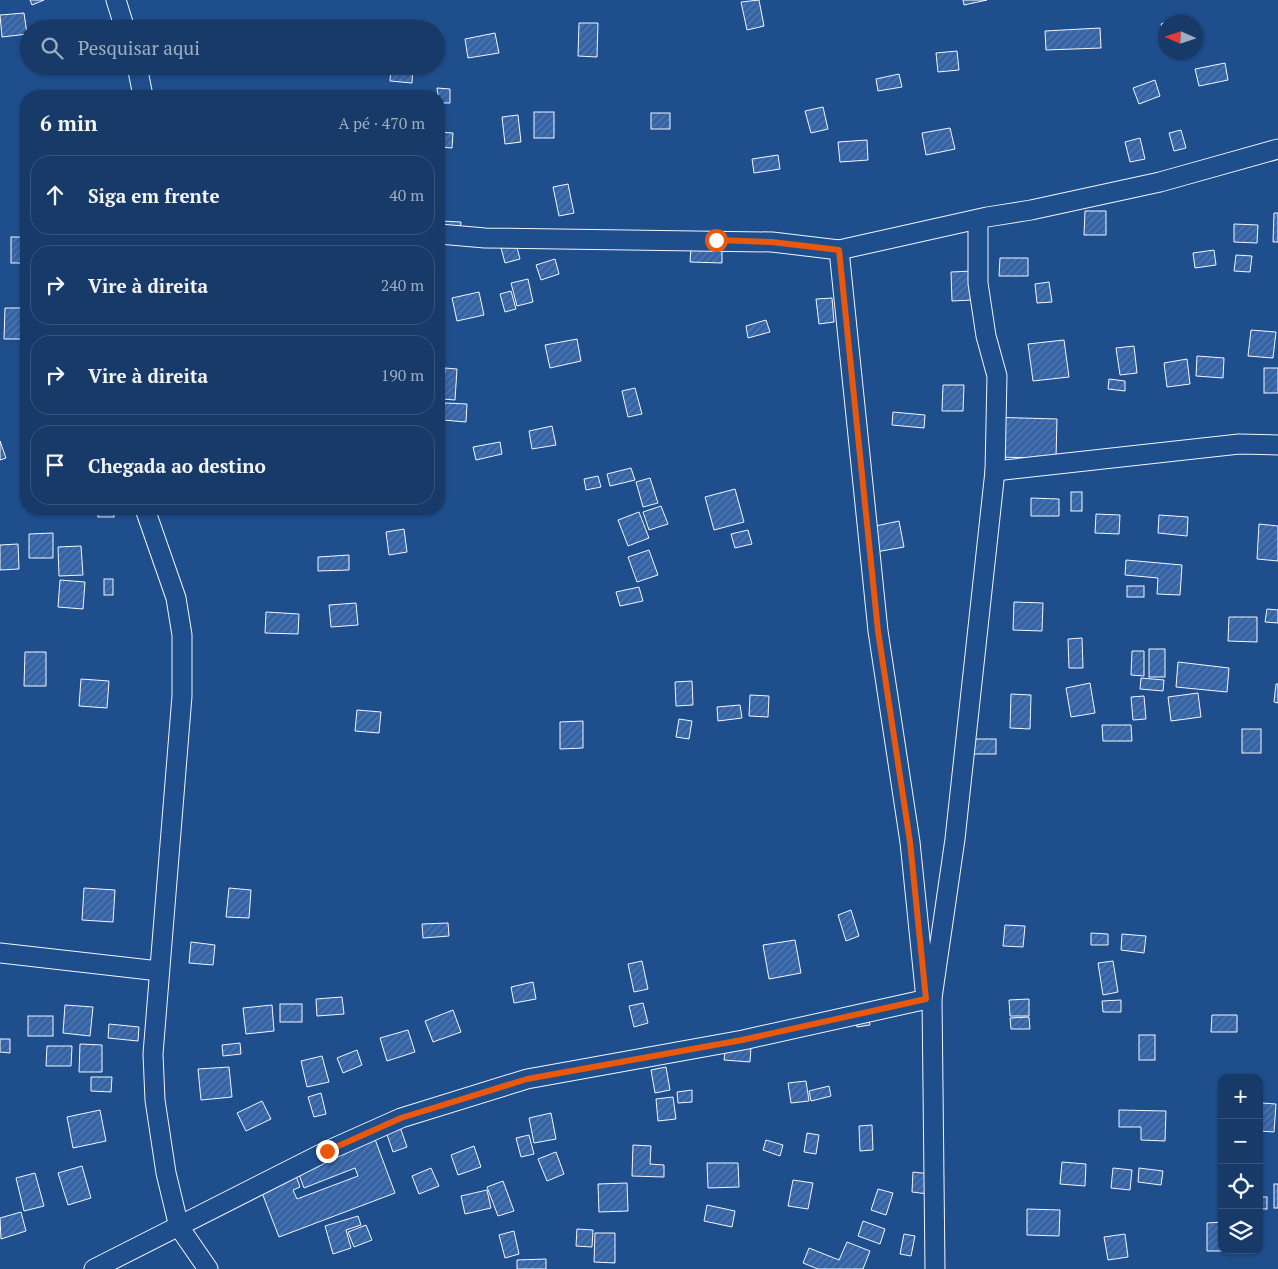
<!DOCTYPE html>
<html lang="pt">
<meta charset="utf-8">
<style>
:root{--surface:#173a69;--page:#20416f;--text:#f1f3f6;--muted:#9eadc0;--line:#36547d}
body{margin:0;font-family:"PT Serif",serif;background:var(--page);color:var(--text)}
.controls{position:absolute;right:15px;bottom:15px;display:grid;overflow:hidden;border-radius:10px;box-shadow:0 1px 4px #0004}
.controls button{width:45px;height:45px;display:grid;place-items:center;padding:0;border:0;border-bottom:1px solid var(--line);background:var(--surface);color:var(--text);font:25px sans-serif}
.compass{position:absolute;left:1158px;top:15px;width:45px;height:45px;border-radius:50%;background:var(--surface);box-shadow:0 1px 4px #0004;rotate:273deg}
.stop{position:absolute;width:15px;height:15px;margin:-11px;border:4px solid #ea580c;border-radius:50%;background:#fff}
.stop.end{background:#ea580c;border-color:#fff;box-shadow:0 1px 5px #0008}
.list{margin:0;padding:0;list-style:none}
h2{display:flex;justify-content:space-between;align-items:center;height:65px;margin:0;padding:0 20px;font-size:21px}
h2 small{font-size:16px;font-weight:400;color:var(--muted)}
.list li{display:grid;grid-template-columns:32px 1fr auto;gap:15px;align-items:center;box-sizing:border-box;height:80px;margin:0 10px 10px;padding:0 10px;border:1px solid var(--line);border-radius:20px}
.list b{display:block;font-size:19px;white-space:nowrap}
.list em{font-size:16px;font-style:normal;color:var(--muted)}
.icon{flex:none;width:28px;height:28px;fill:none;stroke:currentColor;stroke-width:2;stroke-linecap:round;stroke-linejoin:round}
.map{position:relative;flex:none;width:1278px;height:1269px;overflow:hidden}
.search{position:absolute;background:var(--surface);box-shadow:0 1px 4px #0004;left:20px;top:20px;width:425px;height:55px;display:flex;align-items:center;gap:12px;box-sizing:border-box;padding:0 18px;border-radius:28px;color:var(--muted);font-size:19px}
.panel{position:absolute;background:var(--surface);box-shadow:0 1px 4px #0004;left:20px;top:90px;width:425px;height:425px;border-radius:20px}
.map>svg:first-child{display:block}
.building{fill:url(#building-hatch);stroke:#f2f6ff}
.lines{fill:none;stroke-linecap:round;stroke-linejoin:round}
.street-casing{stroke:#f2f6ff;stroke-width:21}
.street{stroke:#1f4e8c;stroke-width:19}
.route{stroke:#ea580c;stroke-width:6}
</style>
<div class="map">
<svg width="1278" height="1269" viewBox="0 0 1278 1269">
<defs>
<pattern id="building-hatch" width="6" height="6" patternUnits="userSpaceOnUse" patternTransform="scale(1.25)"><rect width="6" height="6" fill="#3563a3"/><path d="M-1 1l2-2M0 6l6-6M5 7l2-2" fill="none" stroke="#537ab1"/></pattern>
</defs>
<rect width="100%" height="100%" fill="#1f4e8c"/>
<g class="building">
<path d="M30,0H44L32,5Z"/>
<path d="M759,0L764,26L747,30L741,2Z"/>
<path d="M963,0H987L964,5Z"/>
<path d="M24,13L27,34L2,37L0,15Z"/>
<path d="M1182,16L1184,22H1166V36L1161,24Z"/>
<path d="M579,23H598L597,57L578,56Z"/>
<path d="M305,25L317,28V29H305Z"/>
<path d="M1100,28L1101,48L1046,50L1045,31Z"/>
<path d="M495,33L499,53L468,58L465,39Z"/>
<path d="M957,51L959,70L938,72L936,53Z"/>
<path d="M1225,63L1228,80L1199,86L1195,69Z"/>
<path d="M391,66H413L412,83L390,81Z"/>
<path d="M899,74L902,87L878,91L876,79Z"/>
<path d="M1155,80L1160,96L1139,104L1133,88Z"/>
<path d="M437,88L450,89V103H439Z"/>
<path d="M823,107L828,129L811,133L805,111Z"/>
<rect x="534" y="112" width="20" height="26"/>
<rect x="651" y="113" width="19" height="16"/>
<path d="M518,115L521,142L505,144L502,117Z"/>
<path d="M950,128L955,149L926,155L922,133Z"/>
<path d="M1181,130L1186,148L1174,151L1169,133Z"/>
<path d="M439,132L453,133L452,148L439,147Z"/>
<path d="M1140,138L1145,159L1130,162L1125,142Z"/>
<path d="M867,140L868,160L840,162L838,142Z"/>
<path d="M778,155L780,169L754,173L752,159Z"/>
<path d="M568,184L574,213L559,216L553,187Z"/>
<path d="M1085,211H1106V235H1084Z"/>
<path d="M1274,213H1278V242H1273Z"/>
<path d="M441,221L461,222L459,244L440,242Z"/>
<path d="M1234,224L1258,225L1257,243L1234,242Z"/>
<path d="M514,236L520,259L505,263L499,240Z"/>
<rect x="11" y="237" width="15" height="26"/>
<path d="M691,247L722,248V263L690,262Z"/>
<path d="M1214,250L1216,265L1195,268L1193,253Z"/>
<path d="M1236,255L1252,256L1250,272L1234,271Z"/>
<path d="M1000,258H1028V276H999Z"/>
<path d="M555,259L559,274L541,280L536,265Z"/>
<path d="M973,271V300L952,301L951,272Z"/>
<path d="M528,279L533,302L517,306L511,283Z"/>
<path d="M1049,282L1052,302L1037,303L1035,284Z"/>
<path d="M511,291L516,309L505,312L500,294Z"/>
<path d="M479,292L484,315L457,321L452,298Z"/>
<path d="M832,298L834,322L819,324L816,299Z"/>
<path d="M5,308H26V339H4Z"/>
<path d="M766,320L770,332L748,338L746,326Z"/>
<path d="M1251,330L1276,332L1273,358L1248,356Z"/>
<path d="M577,339L581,361L550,368L545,345Z"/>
<path d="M1064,340L1069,377L1033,381L1028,344Z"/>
<path d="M1134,346L1137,373L1120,375L1116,348Z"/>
<path d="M1197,356L1224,358L1223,378L1196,376Z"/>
<path d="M1187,359L1190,384L1167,387L1164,363Z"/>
<path d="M445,368L457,369L455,400L443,399Z"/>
<rect x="1264" y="368" width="14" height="25"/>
<path d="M1109,379L1125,381V391L1108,389Z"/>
<path d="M943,385H964L963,411H942Z"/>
<path d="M635,388L642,414L628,417L622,391Z"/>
<path d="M445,403L467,404L466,422L443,420Z"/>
<path d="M893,412L925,415L924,428L892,425Z"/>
<path d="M987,417L1057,419L1056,458L986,457Z"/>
<path d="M552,426L556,445L532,449L529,431Z"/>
<path d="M0,441L6,458L0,460Z"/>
<path d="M500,442L502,454L476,460L473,447Z"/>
<path d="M631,468L635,480L610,486L607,474Z"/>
<path d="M598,476L601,487L586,490L584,479Z"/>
<path d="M650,478L658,503L643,507L636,482Z"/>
<path d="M735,489L744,522L714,530L705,497Z"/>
<rect x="1071" y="492" width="11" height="19"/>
<path d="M1031,498L1059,499V516H1031Z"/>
<path d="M661,506L668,524L649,530L643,512Z"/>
<rect x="98" y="509" width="16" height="8"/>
<path d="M639,512L649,538L628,546L618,520Z"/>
<path d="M1096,514L1120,515L1119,534L1095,533Z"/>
<path d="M1159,515L1188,517L1187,536L1158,533Z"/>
<path d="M899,521L904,547L876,552L871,527Z"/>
<path d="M1259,524L1278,526V561L1257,559Z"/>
<path d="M404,529L407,552L389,555L386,532Z"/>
<path d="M748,530L752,544L735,548L731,534Z"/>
<path d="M53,533V558H29V534Z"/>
<path d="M18,544L19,569L0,570V545Z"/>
<path d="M81,546L83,575L59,576L58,547Z"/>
<path d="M649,550L658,575L637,582L628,557Z"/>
<path d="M349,555V570L318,571V557Z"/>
<path d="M1126,560L1182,565L1180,595L1157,594L1158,578L1125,575Z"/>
<rect x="104" y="579" width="9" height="16"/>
<path d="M60,580L85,582L83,609L58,607Z"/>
<rect x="1127" y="586" width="17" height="11"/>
<path d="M639,587L643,601L620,606L616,592Z"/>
<path d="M1014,602L1043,603L1042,631L1013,630Z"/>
<path d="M356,603L358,625L331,627L329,605Z"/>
<path d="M1267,609L1278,610V623L1265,622Z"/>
<path d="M266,612L299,614L298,634L265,633Z"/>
<path d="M1229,617H1257V642L1228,641Z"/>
<path d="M1082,638L1083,668H1069L1068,639Z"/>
<rect x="1149" y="649" width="16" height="28"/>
<path d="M1132,651H1144V676L1131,675Z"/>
<path d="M25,652H46V686H24Z"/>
<path d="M1178,662L1229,668L1227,692L1176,687Z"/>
<path d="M1141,678L1164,680L1163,691L1140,689Z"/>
<path d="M81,679L109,681L107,708L79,706Z"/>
<path d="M692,681L693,705L676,706L675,682Z"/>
<path d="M1090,683L1095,713L1071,717L1066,688Z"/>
<path d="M1276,684H1278V703L1274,702Z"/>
<path d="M1198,693L1201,717L1171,721L1168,697Z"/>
<path d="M1011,694L1031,695L1030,729L1010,728Z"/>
<path d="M750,695L769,696L768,717L749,716Z"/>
<path d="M1144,696L1146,719L1133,720L1131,697Z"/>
<path d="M740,705L742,718L718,721L717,707Z"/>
<path d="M357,710L381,712L379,733L355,731Z"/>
<path d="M679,719L692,721L689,739L676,737Z"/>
<path d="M583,721V748L560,749V722Z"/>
<path d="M1102,725H1131L1132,741H1103Z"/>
<rect x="1242" y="729" width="19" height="24"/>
<rect x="970" y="739" width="26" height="15"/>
<path d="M84,888L115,890L113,922L82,920Z"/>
<path d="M229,888L251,890L249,918L226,917Z"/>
<path d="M851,910L859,936L846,941L838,915Z"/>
<path d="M448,923L449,936L423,938L422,924Z"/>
<path d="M1005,925L1025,926L1023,947L1003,946Z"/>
<path d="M1091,933L1108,934V945H1091Z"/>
<path d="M1122,934L1146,936L1144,953L1121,950Z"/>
<path d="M795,940L801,973L769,979L763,945Z"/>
<path d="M191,942L215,945L213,965L189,963Z"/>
<path d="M642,961L648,989L634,992L628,964Z"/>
<path d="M1113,961L1118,992L1103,995L1098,963Z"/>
<path d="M533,982L536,999L514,1003L511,987Z"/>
<path d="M342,997L344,1014L317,1016L316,999Z"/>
<path d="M1029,999V1016H1010L1009,1000Z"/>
<path d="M1121,1000V1012H1103L1102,1001Z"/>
<path d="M643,1003L648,1023L634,1027L629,1006Z"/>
<rect x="280" y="1004" width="22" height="18"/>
<path d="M65,1005L93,1007L90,1036L63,1033Z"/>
<path d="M272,1005L274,1031L246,1034L243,1008Z"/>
<path d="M453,1010L461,1032L433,1042L425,1021Z"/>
<path d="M867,1011L870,1025L857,1027L855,1014Z"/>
<path d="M1212,1015H1237V1032H1211Z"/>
<rect x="28" y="1016" width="25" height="20"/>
<path d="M1029,1017L1030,1029H1011L1010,1018Z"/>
<path d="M109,1024L139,1027L138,1041L108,1038Z"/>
<path d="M408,1030L415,1052L387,1061L380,1038Z"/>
<rect x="1139" y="1035" width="16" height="25"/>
<path d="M0,1039H10V1053L0,1052Z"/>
<path d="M240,1043L241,1054L223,1056L222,1045Z"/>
<path d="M80,1044L102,1045V1072H79Z"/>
<path d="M726,1045L751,1047L750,1062L724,1060Z"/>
<path d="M47,1046H72L71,1066H46Z"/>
<path d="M357,1050L362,1065L343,1073L337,1058Z"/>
<path d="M322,1056L329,1082L307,1087L301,1061Z"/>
<path d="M229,1067L232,1097L201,1100L198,1069Z"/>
<path d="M666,1067L670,1090L655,1093L651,1070Z"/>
<path d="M91,1077H112L111,1092L91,1091Z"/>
<path d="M806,1081L809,1101L791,1103L788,1083Z"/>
<path d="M829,1086L831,1096L811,1101L809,1091Z"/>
<path d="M692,1090V1102L678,1103L677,1092Z"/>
<path d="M321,1093L326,1114L314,1117L308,1097Z"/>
<path d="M673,1097L676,1119L658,1121L656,1099Z"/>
<path d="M262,1101L271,1119L246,1131L237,1113Z"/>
<path d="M1262,1103L1276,1104L1274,1132L1259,1131Z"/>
<path d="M100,1110L106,1141L73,1148L67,1117Z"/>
<path d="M1119,1110L1166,1111L1165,1141L1141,1140V1127H1119Z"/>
<path d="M551,1113L556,1139L534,1143L529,1118Z"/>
<path d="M398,1121L407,1147L393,1152L384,1126Z"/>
<path d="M872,1125L873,1150L860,1151L859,1126Z"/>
<path d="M372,1131L395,1193L279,1237L257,1180L293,1167L300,1187L293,1190L297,1199L358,1176L355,1168L304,1188L294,1161Z"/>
<path d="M807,1133L819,1135L816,1154L804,1152Z"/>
<path d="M529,1135L534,1154L521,1157L516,1138Z"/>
<path d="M766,1140L783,1145L780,1156L763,1150Z"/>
<path d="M633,1145L651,1146L650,1164L664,1165V1177L632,1176Z"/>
<path d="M474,1146L481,1167L458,1175L451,1155Z"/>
<path d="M556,1152L564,1174L547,1181L538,1159Z"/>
<path d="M1062,1162L1086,1164L1085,1186L1060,1184Z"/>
<path d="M707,1163H738L739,1187L708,1188Z"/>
<path d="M82,1166L91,1198L68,1205L58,1173Z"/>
<path d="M431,1168L439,1186L419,1194L412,1176Z"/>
<path d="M1113,1168L1132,1170L1130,1190L1111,1188Z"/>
<path d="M1139,1168L1163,1171L1161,1185L1138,1182Z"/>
<path d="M913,1172L930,1174L928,1194L912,1192Z"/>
<path d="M35,1173L44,1206L24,1211L16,1178Z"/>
<path d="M793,1180L813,1183L808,1209L788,1206Z"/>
<path d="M503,1181L514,1211L498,1216L487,1187Z"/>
<path d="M627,1183L628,1211L599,1212L598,1184Z"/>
<rect x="1274" y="1184" width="4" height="24"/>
<path d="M878,1189L893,1193L886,1215L871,1210Z"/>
<path d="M487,1190L491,1208L465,1214L461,1196Z"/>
<rect x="1259" y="1197" width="8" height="12"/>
<path d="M707,1205L735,1211L732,1227L704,1221Z"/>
<path d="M1027,1209L1060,1210L1059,1236L1027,1235Z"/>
<path d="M21,1212L26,1231L1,1239L0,1218Z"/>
<path d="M358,1216L361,1225L346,1230L351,1248L333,1254L325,1226Z"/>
<path d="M863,1221L885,1229L880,1244L858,1236Z"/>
<path d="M1222,1222V1250L1230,1251H1207V1223Z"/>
<path d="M366,1225L372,1240L354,1247L348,1232Z"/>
<path d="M577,1229L593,1230L592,1247L576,1246Z"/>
<path d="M514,1231L519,1254L505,1258L499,1235Z"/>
<path d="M595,1233H615V1263L594,1262Z"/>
<path d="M904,1234L915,1236L911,1256L900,1254Z"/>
<path d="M1125,1234L1128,1257L1108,1260L1104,1237Z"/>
<path d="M847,1242L870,1251L863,1269H818L803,1263L809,1248L839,1260Z"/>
<path d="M546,1259V1269H517V1260Z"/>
</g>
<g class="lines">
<g class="street-casing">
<g id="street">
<path d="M116,0L125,29"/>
<path d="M137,66L143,96"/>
<path d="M439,234L485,238L772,242L839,250L878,631L910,842L926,999"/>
<path d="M839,250L987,217L1031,210L1160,182L1278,149"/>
<path d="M995,471L1239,444L1278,445"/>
<path d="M145,509L176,598L182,635V696L153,1054L155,1100L166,1173L179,1227L208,1269"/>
<path d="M0,953L159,971"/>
<path d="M94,1269L327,1151L401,1118L527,1079L743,1040L932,998"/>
<path d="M935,1269L932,998L955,839L995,471L997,376L986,336L978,283V220"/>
</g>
</g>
<use href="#street" class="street"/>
</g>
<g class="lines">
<path class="route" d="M327,1151L401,1118L527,1079L742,1040L926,999L910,842L878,631L839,250L772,242L716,240"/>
</g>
</svg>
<div class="controls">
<button>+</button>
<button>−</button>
<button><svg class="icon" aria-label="locate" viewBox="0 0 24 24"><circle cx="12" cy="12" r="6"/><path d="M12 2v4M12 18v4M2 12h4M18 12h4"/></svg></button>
<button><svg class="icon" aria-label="layers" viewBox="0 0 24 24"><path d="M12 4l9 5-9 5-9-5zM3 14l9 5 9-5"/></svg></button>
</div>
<svg class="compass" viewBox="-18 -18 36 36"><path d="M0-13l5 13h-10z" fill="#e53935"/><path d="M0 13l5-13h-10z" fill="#9eadc0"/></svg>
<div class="stop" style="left:716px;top:240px"></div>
<div class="stop end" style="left:327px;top:1151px"></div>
<div class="search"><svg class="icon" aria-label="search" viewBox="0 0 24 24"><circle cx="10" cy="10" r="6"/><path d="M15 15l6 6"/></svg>Pesquisar aqui</div>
<section class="panel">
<h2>6 min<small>A pé · 470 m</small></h2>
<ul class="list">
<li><svg class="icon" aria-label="ahead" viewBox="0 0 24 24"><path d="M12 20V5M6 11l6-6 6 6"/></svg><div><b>Siga em frente</b></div><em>40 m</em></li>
<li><svg class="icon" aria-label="right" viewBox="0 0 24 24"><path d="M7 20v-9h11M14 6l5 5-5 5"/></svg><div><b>Vire à direita</b></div><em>240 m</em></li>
<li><svg class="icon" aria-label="right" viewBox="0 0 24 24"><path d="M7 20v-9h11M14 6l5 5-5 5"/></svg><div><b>Vire à direita</b></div><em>190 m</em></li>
<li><svg class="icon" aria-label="arrive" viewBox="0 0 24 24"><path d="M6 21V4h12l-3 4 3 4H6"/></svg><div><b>Chegada ao destino</b></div></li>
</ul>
</section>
</div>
